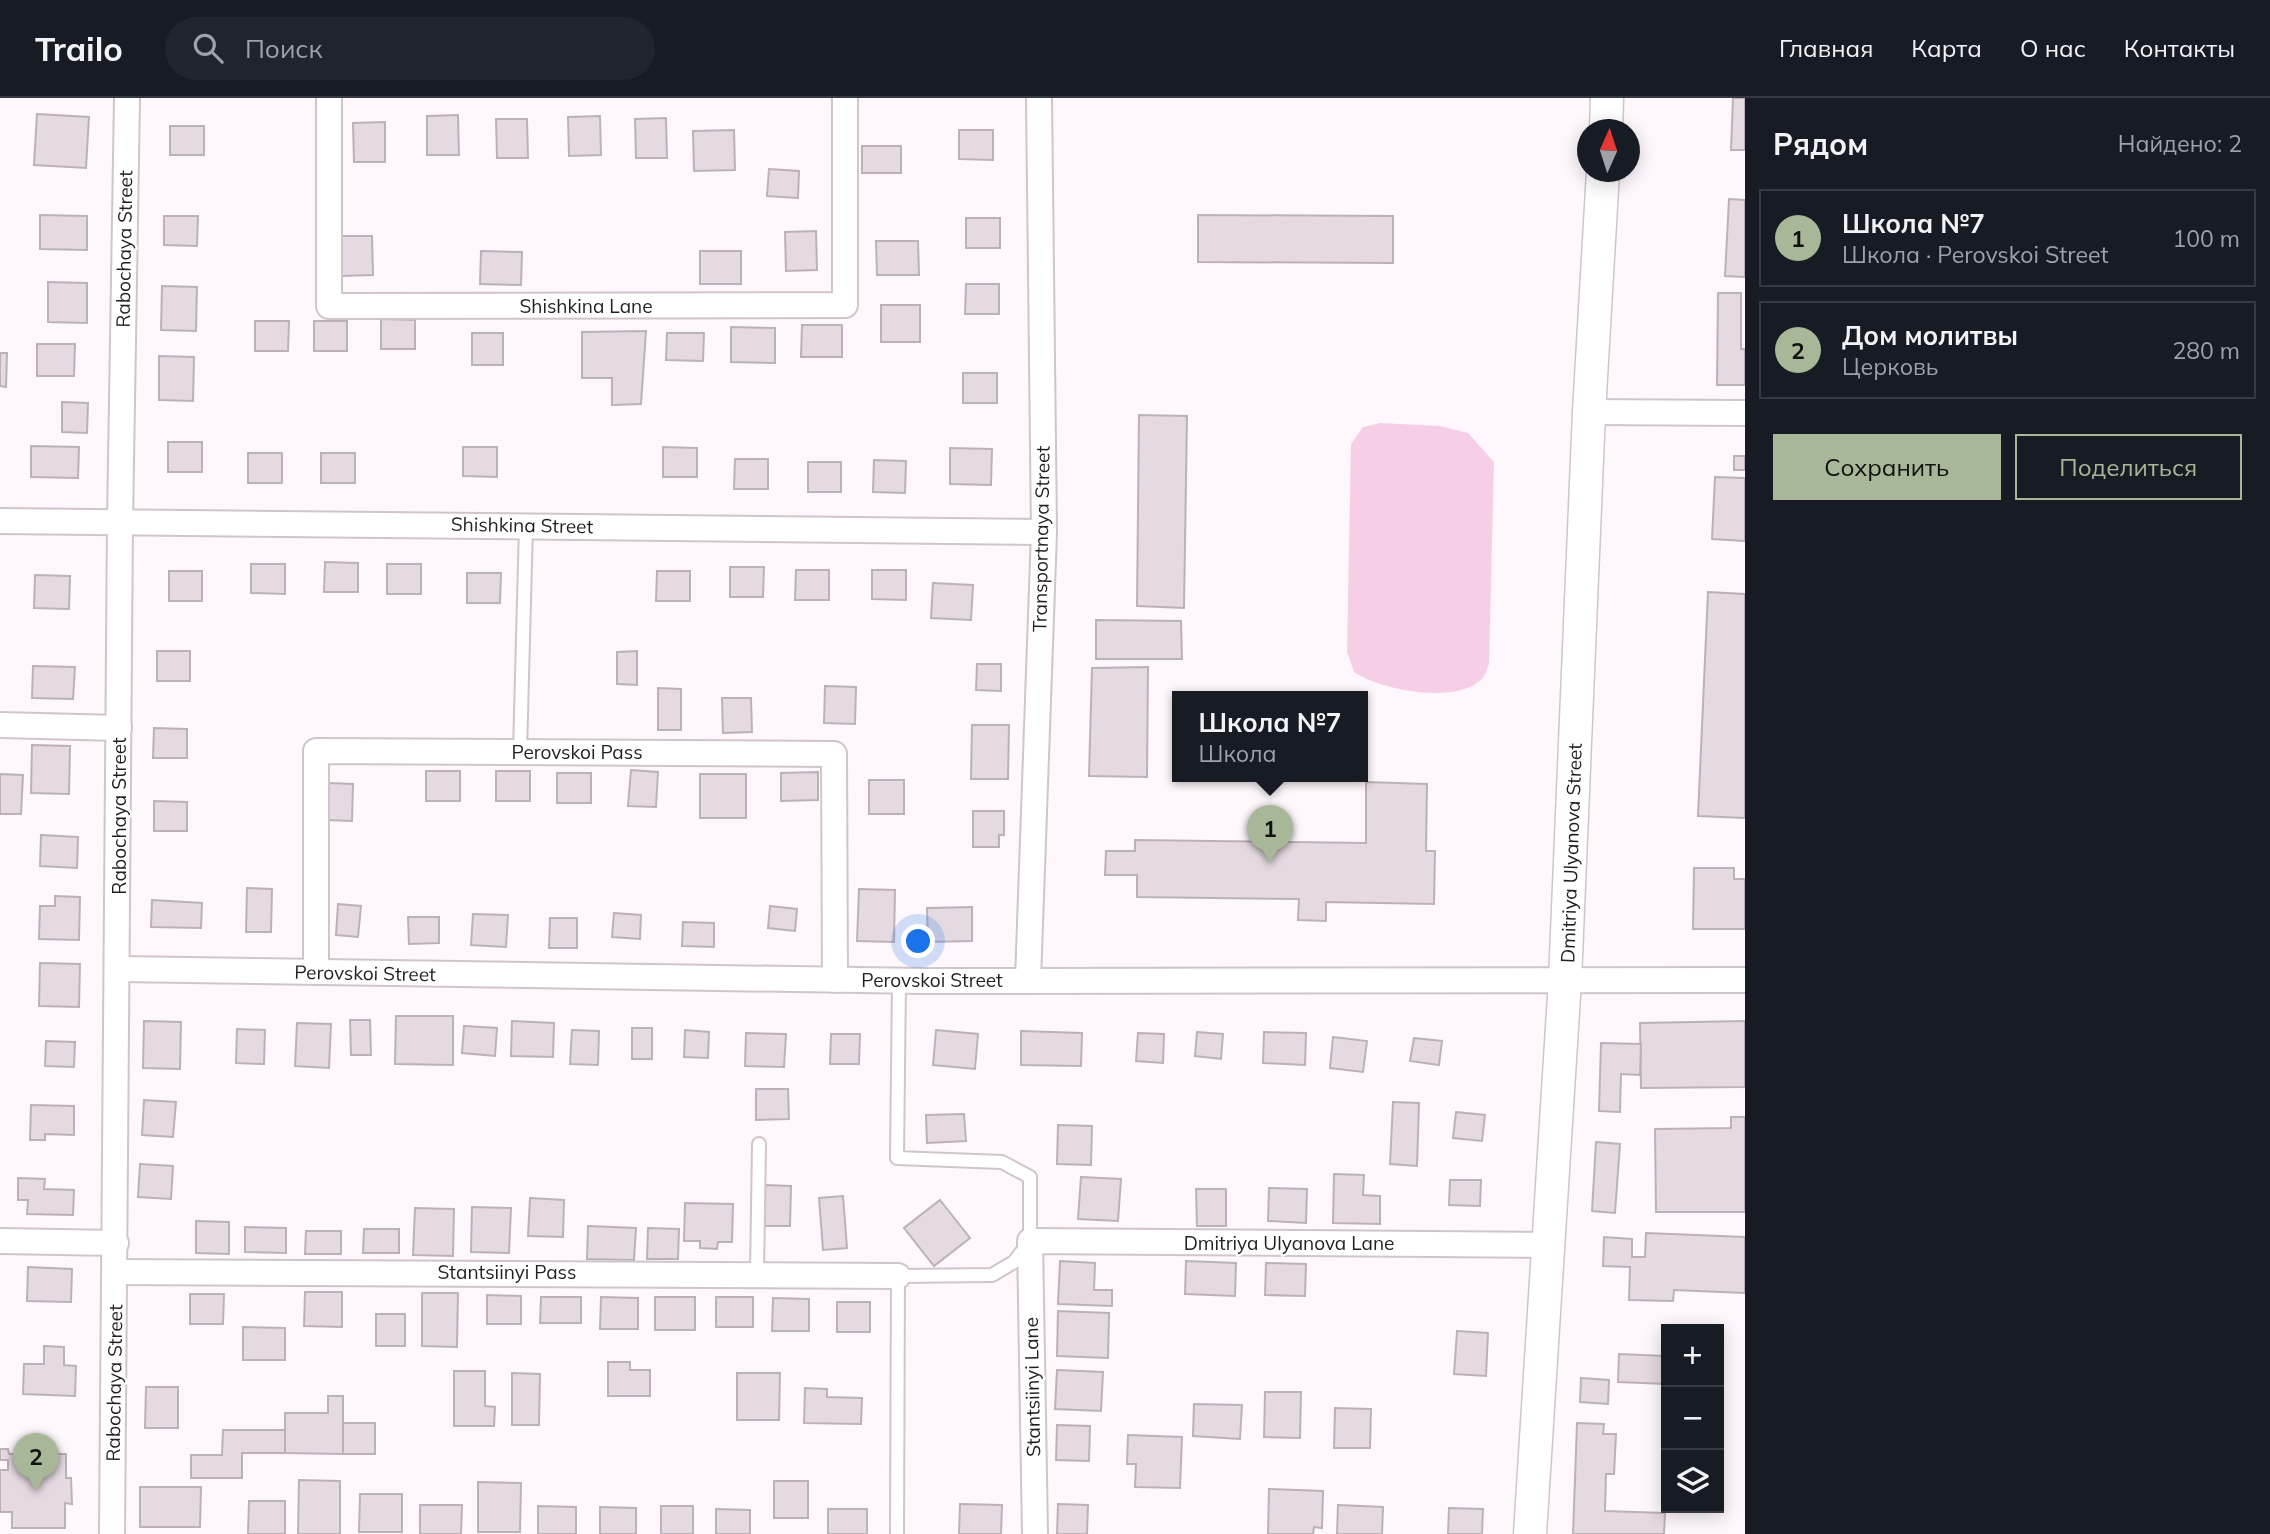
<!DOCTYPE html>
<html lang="ru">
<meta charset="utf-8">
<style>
:root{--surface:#171b24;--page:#20242c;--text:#f1f3f6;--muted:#9ea1a6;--line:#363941;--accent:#a7b798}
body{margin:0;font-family:Mulish,sans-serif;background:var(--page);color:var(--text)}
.controls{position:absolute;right:21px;bottom:21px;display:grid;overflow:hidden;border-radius:0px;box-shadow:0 4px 18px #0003}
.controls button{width:63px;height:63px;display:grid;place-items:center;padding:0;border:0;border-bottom:2px solid var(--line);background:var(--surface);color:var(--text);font:35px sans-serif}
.compass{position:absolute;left:1577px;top:21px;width:63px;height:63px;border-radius:50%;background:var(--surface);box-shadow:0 4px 18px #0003;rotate:3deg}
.you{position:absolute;left:919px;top:844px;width:24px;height:24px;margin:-18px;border:5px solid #fff;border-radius:50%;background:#1a73e8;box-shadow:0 0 0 10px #1a73e833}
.badge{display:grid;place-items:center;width:46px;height:46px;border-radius:50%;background:var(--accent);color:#111;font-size:23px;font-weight:700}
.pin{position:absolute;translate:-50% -58px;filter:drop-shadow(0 2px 4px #0008)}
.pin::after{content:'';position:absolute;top:37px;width:24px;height:21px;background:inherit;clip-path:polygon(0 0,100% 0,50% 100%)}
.popup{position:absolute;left:1172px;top:593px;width:196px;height:91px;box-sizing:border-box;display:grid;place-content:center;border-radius:0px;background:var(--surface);filter:drop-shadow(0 2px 5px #0005);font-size:23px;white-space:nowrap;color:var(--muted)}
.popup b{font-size:26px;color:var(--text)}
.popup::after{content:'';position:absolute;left:50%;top:100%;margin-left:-14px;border:14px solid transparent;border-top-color:var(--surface)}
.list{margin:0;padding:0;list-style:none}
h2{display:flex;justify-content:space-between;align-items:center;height:91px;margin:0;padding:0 28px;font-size:30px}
h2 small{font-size:23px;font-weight:400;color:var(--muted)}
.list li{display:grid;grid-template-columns:46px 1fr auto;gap:21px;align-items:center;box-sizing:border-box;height:98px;margin:0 14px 14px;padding:0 14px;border:2px solid var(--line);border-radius:0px}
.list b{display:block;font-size:26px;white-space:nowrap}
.list p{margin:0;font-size:23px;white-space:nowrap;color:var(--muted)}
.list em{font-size:23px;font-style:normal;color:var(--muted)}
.actions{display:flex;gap:14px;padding:21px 28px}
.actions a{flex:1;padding:16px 0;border:2px solid var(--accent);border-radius:0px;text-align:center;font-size:24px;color:var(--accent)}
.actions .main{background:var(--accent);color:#111}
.icon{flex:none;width:38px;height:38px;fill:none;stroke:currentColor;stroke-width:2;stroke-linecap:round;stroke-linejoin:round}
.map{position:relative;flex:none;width:1745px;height:1436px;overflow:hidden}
header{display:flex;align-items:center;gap:42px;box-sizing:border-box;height:98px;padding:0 35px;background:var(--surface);border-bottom:2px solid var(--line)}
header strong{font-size:33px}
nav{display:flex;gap:38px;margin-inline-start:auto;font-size:24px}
.search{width:490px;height:63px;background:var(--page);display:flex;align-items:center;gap:18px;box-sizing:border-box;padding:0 24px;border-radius:38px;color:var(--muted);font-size:26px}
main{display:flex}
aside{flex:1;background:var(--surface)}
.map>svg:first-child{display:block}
.green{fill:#f6cfe7}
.building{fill:#e5dae1;stroke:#bcb1b7;stroke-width:2}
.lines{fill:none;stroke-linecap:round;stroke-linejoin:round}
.service-casing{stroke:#d0c5cc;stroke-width:16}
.minor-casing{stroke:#d0c5cc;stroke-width:28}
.tertiary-casing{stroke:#d0c5cc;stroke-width:35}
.service{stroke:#fff;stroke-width:12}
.minor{stroke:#fff;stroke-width:24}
.tertiary{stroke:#fff;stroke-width:32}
.labels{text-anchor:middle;stroke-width:5;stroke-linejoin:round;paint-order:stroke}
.street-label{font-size:19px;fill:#221e20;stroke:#fff}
</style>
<header>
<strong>Trailo</strong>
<div class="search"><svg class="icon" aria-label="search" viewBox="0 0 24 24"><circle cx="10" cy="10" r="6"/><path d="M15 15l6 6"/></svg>Поиск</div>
<nav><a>Главная</a><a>Карта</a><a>О нас</a><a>Контакты</a></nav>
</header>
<main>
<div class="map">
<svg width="1745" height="1436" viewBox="0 0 1745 1436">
<rect width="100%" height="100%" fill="#fef7fb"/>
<path class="green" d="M1380,325L1440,328L1468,335L1494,364L1489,566C1487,571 1485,578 1482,581C1456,607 1380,592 1354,574L1347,554L1351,346L1363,329Z"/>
<g class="building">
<path d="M1733,0H1745V52H1731Z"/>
<path d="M37,16L89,19L86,70L34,67Z"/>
<path d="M458,17L459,57H427V18Z"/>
<path d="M600,18L601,57L569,58L568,19Z"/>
<path d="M666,20L667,60H636L635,21Z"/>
<path d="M496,21H527L528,60H497Z"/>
<path d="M385,24V64H354L353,25Z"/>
<rect x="170" y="28" width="34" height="29"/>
<path d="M734,32L735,72L694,73L693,33Z"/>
<path d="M959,32H993V62L959,61Z"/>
<rect x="862" y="48" width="39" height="27"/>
<path d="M769,71L799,73L798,100L767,98Z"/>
<path d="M1729,101L1745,102V179L1725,178Z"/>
<path d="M40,117L87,118V152L40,151Z"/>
<path d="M1198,117L1393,118V165L1198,164Z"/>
<path d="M164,118H198L197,148L164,147Z"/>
<rect x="966" y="120" width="34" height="30"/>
<path d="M816,133L817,172L786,173L785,134Z"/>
<path d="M341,138H372L373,177L342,178Z"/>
<path d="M876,143H918L919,177H877Z"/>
<path d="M481,153L522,154L521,187L480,186Z"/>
<rect x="700" y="153" width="41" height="33"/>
<path d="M48,184L87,185V225L48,224Z"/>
<path d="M966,186H999V216H965Z"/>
<path d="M162,188L197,189L196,233L161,232Z"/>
<path d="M1718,195H1741V251H1745V287H1717Z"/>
<rect x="881" y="207" width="39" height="37"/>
<path d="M381,221L415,222V251H381Z"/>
<path d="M255,223H289L288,253H255Z"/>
<rect x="314" y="223" width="33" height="30"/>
<path d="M802,227H842V259H801Z"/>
<path d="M731,229L775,230V265L731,264Z"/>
<path d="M646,233L641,306L612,307V280H582V234Z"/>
<rect x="472" y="235" width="31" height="32"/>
<path d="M667,235H704L703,263L666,262Z"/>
<path d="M37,246H75L74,278H37Z"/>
<path d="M0,255H7L6,289L0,288Z"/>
<path d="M159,258L194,259L193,303L159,302Z"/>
<rect x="963" y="275" width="34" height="30"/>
<path d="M62,304L88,305L87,335L62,334Z"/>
<path d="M1139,317L1187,318L1184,510L1137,508Z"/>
<rect x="168" y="344" width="34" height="30"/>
<path d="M31,348L79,349L78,380L31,379Z"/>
<path d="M463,349H497V379L463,378Z"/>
<path d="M663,349L697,350V379H663Z"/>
<path d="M950,350L992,351L991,387L950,386Z"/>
<rect x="248" y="355" width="34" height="30"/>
<rect x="321" y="355" width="34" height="30"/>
<rect x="1734" y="358" width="11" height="14"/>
<path d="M735,361H768V391H734Z"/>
<path d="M874,362L906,363L905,395L873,394Z"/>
<rect x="808" y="364" width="33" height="30"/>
<path d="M1715,379L1745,380V443L1712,441Z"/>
<path d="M325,464L358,465V494H324Z"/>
<path d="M251,466H285V496L251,495Z"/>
<rect x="387" y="466" width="34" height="30"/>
<path d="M730,469H764L763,499H730Z"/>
<path d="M796,472H829V502H795Z"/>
<path d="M872,472H906V502L872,501Z"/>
<rect x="169" y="473" width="33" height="30"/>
<path d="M657,473H690V503H656Z"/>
<path d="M467,475H501L500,505H467Z"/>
<path d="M35,477L70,478L69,511L34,510Z"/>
<path d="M933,485L973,487L971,522L931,520Z"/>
<path d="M1708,494L1745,496V720L1698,718Z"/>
<path d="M1096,522L1181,523L1182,561H1096Z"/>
<rect x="157" y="553" width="33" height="30"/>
<path d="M637,553V587L617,586V554Z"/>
<path d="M977,566H1001V593L976,592Z"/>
<path d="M33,568L75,569L73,601L32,600Z"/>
<path d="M1148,569L1147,679L1089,678L1092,570Z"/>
<path d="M825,588L856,589L855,626L824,625Z"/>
<path d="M658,590L681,591V632H658Z"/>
<path d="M722,600H751L752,634L723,635Z"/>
<path d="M972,627H1009L1008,681H971Z"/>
<path d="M154,630L187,631V660H153Z"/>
<path d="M32,647L70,648L69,696L31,695Z"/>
<path d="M631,672L658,674L656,709L628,708Z"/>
<rect x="426" y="673" width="34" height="30"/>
<rect x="496" y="673" width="34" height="30"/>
<path d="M818,674V702L781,703V675Z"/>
<rect x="557" y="675" width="34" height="30"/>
<path d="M0,676L23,677L21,716H0Z"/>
<rect x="700" y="676" width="46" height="44"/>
<rect x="869" y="682" width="35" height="34"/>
<path d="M1366,684L1427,686L1426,753H1435L1434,806L1326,804V823L1298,822L1299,801L1137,799V777H1105L1106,753H1135V742L1366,745Z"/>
<path d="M328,685L353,686L352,723L326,722Z"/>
<path d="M154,703L187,704V733H154Z"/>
<path d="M973,713H1004V737H999V749H973Z"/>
<path d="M41,737L78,739L77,770L40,768Z"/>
<path d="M1694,770H1734V781H1745V831H1693Z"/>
<path d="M247,790L272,791L271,834H246Z"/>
<path d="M859,791L895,792L894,844L857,843Z"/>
<path d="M55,798L80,799L79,842L39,841L40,808H55Z"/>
<path d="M152,802L202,805L201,830L151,829Z"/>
<path d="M338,806L361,808L358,839L336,837Z"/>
<path d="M770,808L797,811L795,833L768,830Z"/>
<path d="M972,809V843L928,844L927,810Z"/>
<path d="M614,815L641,817L640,841L612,839Z"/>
<path d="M473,816L508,817L506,849L471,847Z"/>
<path d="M408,819H439V845L409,846Z"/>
<path d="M550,820H577V850H549Z"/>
<path d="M683,824L714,825V849L682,848Z"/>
<path d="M40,865L80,866L79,909L39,908Z"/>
<path d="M396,918H453V967L395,966Z"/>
<path d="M350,922H370L371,957H351Z"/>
<path d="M144,923L181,924L180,971L143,970Z"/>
<path d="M512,923L554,925L553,959L511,958Z"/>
<path d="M1745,923V989L1641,990L1640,925Z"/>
<path d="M297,925L331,926L329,970L295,968Z"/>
<path d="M464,928L497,930L495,958L462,955Z"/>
<rect x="632" y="930" width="20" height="31"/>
<path d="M237,931L265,932L264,966L236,965Z"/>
<path d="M572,932L599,933L598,967L570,966Z"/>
<path d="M685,932L709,934L708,960L684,959Z"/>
<path d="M936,932L978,936L975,971L933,967Z"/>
<path d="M1021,933L1082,935L1081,968L1021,967Z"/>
<path d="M1197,934L1223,936L1221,961L1195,958Z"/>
<path d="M1264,934L1306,935L1305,967L1263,965Z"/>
<path d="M746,935L786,936L784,969L745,968Z"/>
<path d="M1138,935L1164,936L1163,965L1136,963Z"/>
<path d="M831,936H860L859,966H830Z"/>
<path d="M1333,939L1367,943L1363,974L1330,970Z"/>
<path d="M1414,940L1442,943L1439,967L1410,963Z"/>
<path d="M46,943L75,944L74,969L45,968Z"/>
<path d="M1601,945L1641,946L1640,977L1621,976L1620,1014L1599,1013Z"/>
<path d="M756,991H788L789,1021L756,1022Z"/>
<path d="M144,1002L176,1004L173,1039L142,1037Z"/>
<path d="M1393,1004L1419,1005L1417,1068L1390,1066Z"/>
<path d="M31,1007L74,1008V1037L45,1036V1042H30Z"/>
<path d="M1456,1014L1485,1017L1482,1043L1453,1040Z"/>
<path d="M964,1016L966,1043L927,1045L926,1017Z"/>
<path d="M1731,1019H1745V1114H1656L1655,1031L1731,1030Z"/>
<path d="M1058,1027L1092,1028L1091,1067L1057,1066Z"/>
<path d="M1596,1044L1620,1046L1615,1115L1592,1113Z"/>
<path d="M140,1066L173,1068L171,1101L138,1099Z"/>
<path d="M1334,1076L1364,1077L1363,1097L1380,1098V1126L1333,1125Z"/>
<path d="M1081,1079L1121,1081L1118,1123L1078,1121Z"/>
<path d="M18,1080L45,1081L44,1091L74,1092L73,1117L27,1116L28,1102H18Z"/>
<path d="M1450,1082H1481L1480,1108L1449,1107Z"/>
<path d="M765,1087L791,1088L790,1128H765Z"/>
<path d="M1269,1090L1307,1091L1306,1125L1268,1123Z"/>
<path d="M1196,1091H1226V1128H1197Z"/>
<path d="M843,1098L847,1150L823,1152L819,1100Z"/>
<path d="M530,1100L564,1102L563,1139L528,1138Z"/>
<path d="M940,1102L970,1140L934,1168L904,1130Z"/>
<path d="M685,1105L733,1106L732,1144H718L717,1151L700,1150V1143H684Z"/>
<path d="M472,1109L511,1110L509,1155L471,1154Z"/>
<path d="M415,1110L454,1111L453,1158L413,1157Z"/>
<path d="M196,1123L229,1124V1156L196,1155Z"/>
<path d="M588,1128L636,1130L634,1162L587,1161Z"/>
<path d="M245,1129L286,1130V1155L245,1154Z"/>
<path d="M648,1130L679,1131L678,1161H647Z"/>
<path d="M364,1131H399V1155H363Z"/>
<path d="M306,1133H341V1156H305Z"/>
<path d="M1646,1135L1745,1139V1195L1674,1192L1673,1203L1629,1202L1630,1169L1603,1168L1604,1139L1632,1141V1159H1645Z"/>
<path d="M1060,1163L1095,1165L1094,1192H1112V1208L1058,1206Z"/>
<path d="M1186,1163L1236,1165L1235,1198L1185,1196Z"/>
<path d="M1266,1165L1306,1166L1305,1198L1265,1197Z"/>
<path d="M28,1169L72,1171L71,1204L27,1203Z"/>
<path d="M305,1194H342V1229L304,1228Z"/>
<path d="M422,1195H458L457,1249L422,1248Z"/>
<path d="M190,1196H224L223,1226H190Z"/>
<path d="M487,1197L521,1198V1226H487Z"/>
<path d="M541,1199H581V1225H540Z"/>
<path d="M601,1199L638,1200V1231H600Z"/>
<rect x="655" y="1199" width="40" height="33"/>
<rect x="716" y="1199" width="37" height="30"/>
<path d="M773,1200L809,1201V1233H772Z"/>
<rect x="837" y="1204" width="33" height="30"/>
<path d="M1058,1213L1109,1215L1108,1260L1057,1258Z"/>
<rect x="376" y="1216" width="29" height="32"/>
<path d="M243,1229L285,1230V1262H243Z"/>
<path d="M1457,1233L1488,1235L1486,1278L1454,1276Z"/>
<path d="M1666,1246V1286L1618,1284L1619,1256L1666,1258Z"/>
<path d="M44,1248L64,1249V1267L76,1268L75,1298L23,1296L24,1266H44Z"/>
<path d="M608,1264H630V1272H650V1298H608Z"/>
<path d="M1057,1272L1103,1274L1101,1313L1055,1311Z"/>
<path d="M454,1273H485V1308L495,1309L494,1328H454Z"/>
<path d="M512,1275L540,1276L539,1327H512Z"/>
<path d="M737,1275H780L779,1322H737Z"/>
<path d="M1581,1280L1609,1282L1608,1306L1580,1304Z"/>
<path d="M146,1289H178V1330H145Z"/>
<path d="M805,1290L827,1291V1299L862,1300L861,1326L804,1325Z"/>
<path d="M1265,1294H1301L1300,1340L1264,1339Z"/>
<path d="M328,1298H343V1356L285,1355V1315H328Z"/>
<path d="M1194,1306L1242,1307L1240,1341L1193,1338Z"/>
<path d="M1335,1310L1371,1311L1370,1350H1334Z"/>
<rect x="343" y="1325" width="32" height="31"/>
<path d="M1577,1325L1604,1326L1603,1336H1616L1614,1376H1606L1605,1413L1665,1415L1664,1436H1573Z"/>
<path d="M1057,1327L1090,1328L1089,1363L1056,1362Z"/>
<path d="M223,1332H285V1355H242V1380H191V1357H222Z"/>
<path d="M1128,1337L1182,1339L1180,1390L1135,1389L1136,1366H1127Z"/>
<path d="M0,1351H8L9,1356H66V1380H71L72,1406L65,1405V1430H12V1414H0V1372H8V1362H0Z"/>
<path d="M299,1382L340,1383V1436H298Z"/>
<rect x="774" y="1383" width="34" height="37"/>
<path d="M478,1384L521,1385L520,1434H478Z"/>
<path d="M140,1389H201L200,1429H140Z"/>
<path d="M1269,1391L1323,1393L1322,1430L1314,1429L1313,1436H1268Z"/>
<path d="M360,1396H402V1434H359Z"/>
<path d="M249,1403H285V1436H248Z"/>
<path d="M960,1406L1002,1407L1001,1436H959Z"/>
<path d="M1058,1406L1088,1407L1087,1436H1057Z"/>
<path d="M420,1407H462L461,1436H420Z"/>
<path d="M1338,1407L1383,1409L1382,1436H1337Z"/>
<path d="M538,1408L576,1409V1436H538Z"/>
<rect x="661" y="1408" width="32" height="28"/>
<path d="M600,1409L636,1410V1436H600Z"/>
<path d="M1449,1410L1483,1411L1482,1436H1448Z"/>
<path d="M716,1411L750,1412V1436H716Z"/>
<rect x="828" y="1411" width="39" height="25"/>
</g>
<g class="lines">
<g class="service-casing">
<g id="service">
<path d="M520,654L526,427"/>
<path d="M757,1176L759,1046"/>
<path d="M897,1436L898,1178L992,1177L1014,1164L1030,1143V1079L1002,1064L897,1060L899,883"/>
</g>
</g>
<g class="minor-casing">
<g id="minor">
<path d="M329,0V208L845,207V0"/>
<path d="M1589,314L1745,315"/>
<path d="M0,423L1044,434"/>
<path d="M0,627L119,630"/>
<path d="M119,871L923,883L1745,882"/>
<path d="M316,874V653L834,656L835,882"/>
<path d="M1028,882L1044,434L1039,0"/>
<path d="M0,1143L116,1145"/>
<path d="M115,1174L898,1178"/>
<path d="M112,1436L120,424L127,0"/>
<path d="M1035,1436L1030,1143L1548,1147"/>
</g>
</g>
<g class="tertiary-casing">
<g id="tertiary">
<path d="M1606,32L1607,0"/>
<path d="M1530,1436L1565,882L1589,314L1603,74"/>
</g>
</g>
<use href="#service" class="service"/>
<use href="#minor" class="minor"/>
<use href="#tertiary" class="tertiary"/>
</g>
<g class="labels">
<g class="street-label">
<text transform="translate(124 151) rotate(-89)" y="7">Rabochaya Street</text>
<text x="586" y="215">Shishkina Lane</text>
<text transform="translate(522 427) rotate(1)" y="7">Shishkina Street</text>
<text transform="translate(1041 441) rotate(-89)" y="7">Transportnaya Street</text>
<text x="577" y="661">Perovskoi Pass</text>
<text transform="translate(119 718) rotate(-90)" y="7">Rabochaya Street</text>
<text transform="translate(1571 755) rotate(-88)" y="7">Dmitriya Ulyanova Street</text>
<text transform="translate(365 875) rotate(1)" y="7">Perovskoi Street</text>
<text x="932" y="889">Perovskoi Street</text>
<text x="1289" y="1152">Dmitriya Ulyanova Lane</text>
<text x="507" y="1181">Stantsiinyi Pass</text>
<text transform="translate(114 1285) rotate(-89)" y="7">Rabochaya Street</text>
<text transform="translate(1032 1289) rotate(-91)" y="7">Stantsiinyi Lane</text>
</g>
</g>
</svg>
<div class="controls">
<button>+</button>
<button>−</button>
<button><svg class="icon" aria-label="layers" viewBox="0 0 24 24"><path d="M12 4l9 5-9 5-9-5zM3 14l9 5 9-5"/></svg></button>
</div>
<svg class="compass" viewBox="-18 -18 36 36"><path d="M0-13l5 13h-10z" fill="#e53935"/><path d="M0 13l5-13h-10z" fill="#9ea1a6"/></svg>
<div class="you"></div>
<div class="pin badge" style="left:1270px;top:765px">1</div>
<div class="popup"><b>Школа №7</b>Школа</div>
<div class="pin badge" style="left:36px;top:1393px">2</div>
</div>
<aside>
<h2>Рядом<small>Найдено: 2</small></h2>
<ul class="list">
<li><span class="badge">1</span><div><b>Школа №7</b><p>Школа · Perovskoi Street</p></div><em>100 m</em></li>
<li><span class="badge">2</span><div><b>Дом молитвы</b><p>Церковь</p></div><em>280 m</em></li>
</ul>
<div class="actions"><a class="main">Сохранить</a><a>Поделиться</a></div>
</aside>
</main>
